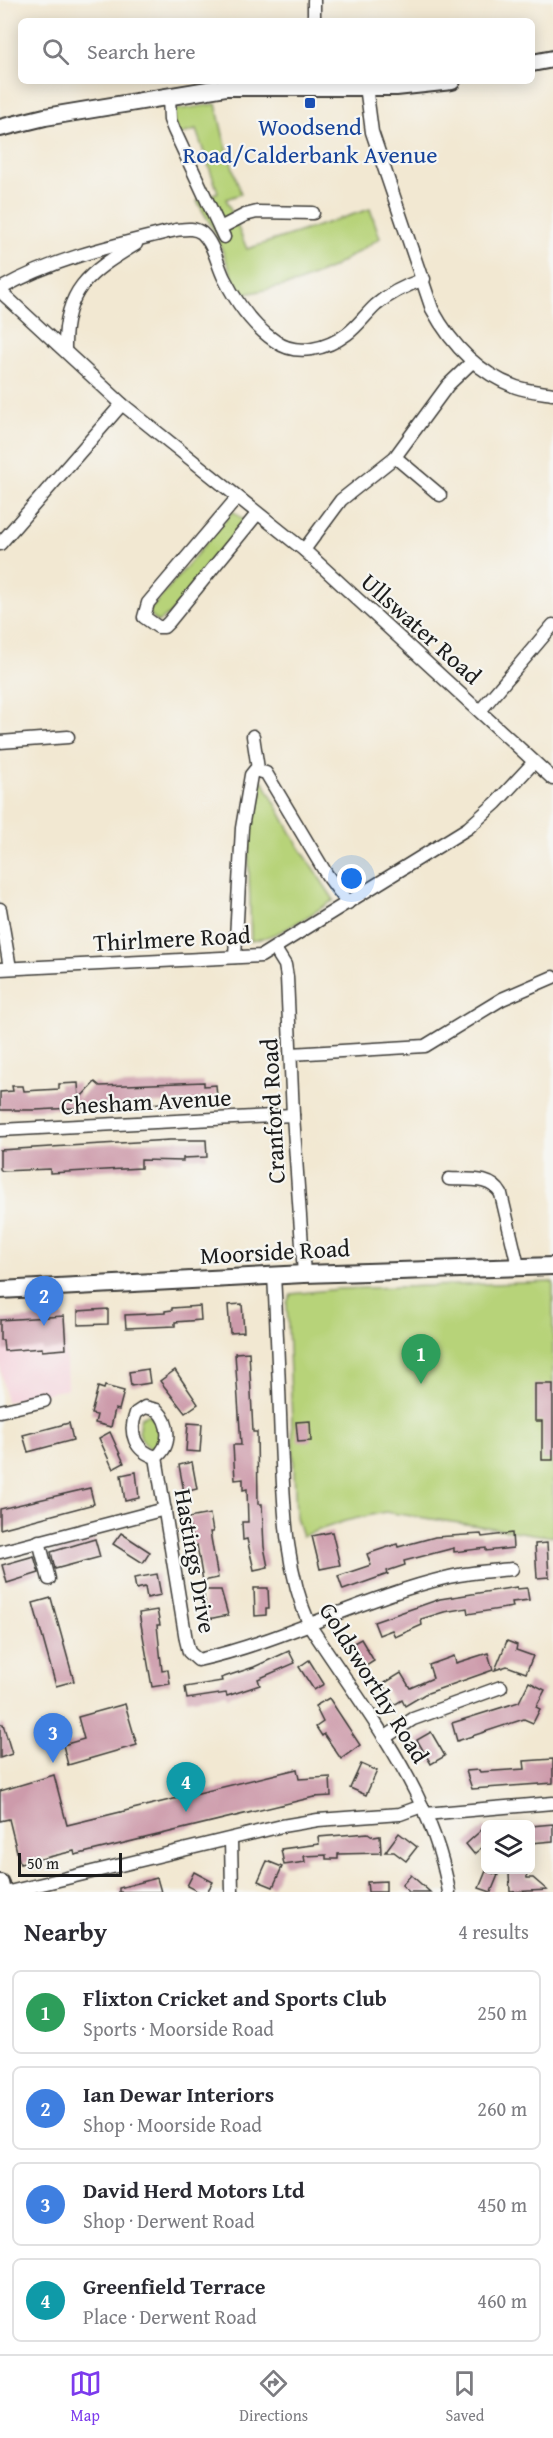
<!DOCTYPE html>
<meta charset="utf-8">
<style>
:root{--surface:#fff;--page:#f7f7f7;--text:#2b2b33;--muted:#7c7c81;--line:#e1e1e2;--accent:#7c3aed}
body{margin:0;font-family:"Gentium Book Plus",serif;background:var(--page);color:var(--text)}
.controls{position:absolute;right:18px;bottom:18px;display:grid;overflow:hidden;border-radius:9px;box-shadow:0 3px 15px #0003}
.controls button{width:54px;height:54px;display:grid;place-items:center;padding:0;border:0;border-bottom:2px solid var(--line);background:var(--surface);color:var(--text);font:30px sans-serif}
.scale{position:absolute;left:18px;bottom:15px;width:104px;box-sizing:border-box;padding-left:6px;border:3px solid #1c1c1c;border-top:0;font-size:16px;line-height:21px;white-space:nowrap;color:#1c1c1c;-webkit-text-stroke:4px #f6f6f2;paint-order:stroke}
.you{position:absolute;left:352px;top:879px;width:21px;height:21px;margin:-15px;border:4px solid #fff;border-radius:50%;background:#1a73e8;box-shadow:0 0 0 9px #1a73e833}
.badge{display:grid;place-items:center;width:39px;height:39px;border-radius:50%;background:var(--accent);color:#fff;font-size:20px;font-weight:700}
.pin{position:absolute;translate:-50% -50px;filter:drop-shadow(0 2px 3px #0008)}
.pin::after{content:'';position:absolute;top:32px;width:21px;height:18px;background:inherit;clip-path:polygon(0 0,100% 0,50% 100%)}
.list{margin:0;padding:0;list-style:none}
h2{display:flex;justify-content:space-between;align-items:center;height:78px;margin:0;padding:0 24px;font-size:26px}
h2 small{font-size:20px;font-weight:400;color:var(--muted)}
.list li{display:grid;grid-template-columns:39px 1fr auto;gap:18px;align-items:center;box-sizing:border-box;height:84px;margin:0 12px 12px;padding:0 12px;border:2px solid var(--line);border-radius:9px}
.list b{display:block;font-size:22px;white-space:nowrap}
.list p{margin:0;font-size:20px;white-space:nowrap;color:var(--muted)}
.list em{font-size:20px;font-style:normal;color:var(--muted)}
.icon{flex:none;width:33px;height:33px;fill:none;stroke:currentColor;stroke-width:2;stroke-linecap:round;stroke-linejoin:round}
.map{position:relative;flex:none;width:553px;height:1892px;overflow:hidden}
.search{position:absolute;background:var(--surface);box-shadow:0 3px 15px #0003;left:18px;right:18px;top:18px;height:66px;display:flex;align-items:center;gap:15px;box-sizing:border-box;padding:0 21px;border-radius:9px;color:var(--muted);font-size:22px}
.sheet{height:462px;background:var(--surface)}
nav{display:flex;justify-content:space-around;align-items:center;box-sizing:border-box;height:84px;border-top:2px solid var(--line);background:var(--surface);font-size:16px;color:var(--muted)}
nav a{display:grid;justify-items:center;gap:3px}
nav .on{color:var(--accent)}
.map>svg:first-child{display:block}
.built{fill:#f5cfda}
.green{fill:#b7d379;stroke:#6a784a;stroke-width:1.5}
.building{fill:#cd9bab}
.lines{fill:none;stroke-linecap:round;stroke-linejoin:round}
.street-casing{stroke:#3c3b37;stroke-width:15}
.secondary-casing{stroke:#3c3b37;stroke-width:20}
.street{stroke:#fff;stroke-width:12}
.secondary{stroke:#fff;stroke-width:16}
.transit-dot{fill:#1a4fb4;stroke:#f6f6f2;stroke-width:2}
.labels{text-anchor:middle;stroke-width:4.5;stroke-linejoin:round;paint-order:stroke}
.transit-label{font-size:24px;fill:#164399;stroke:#f6f6f2}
.street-label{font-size:24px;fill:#1c1c1c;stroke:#f6f6f2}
</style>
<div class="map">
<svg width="553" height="1892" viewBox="0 0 553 1892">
<rect width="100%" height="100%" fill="#f6f6f2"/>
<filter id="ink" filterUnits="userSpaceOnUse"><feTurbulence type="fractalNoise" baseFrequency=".0167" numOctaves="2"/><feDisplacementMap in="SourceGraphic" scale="12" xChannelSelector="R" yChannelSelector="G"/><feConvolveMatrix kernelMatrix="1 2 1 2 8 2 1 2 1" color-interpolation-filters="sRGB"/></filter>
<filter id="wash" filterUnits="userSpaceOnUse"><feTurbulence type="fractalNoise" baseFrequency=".008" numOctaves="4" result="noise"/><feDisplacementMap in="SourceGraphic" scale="24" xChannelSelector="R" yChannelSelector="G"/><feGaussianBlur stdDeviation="1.35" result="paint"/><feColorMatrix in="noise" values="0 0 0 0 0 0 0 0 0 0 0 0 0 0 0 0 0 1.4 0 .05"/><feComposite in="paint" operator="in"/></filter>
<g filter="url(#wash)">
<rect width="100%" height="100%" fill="#f2e8d2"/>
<path class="built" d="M64,1316L67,1389L6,1402L0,1366V1320Z"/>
<g class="green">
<path d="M216,104L224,139L241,194L226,199L247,249L370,209L380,238L332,268L297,283L246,294L235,283L215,232L197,201L218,192L196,130L175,136L168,111Z"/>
<path d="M233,511L245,521L169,615L157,622L150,614V610Z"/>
<path d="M263,781L298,845L334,900C308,916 281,936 251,941L248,834L257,783Z"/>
<path d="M553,1282V1537L385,1512L345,1521L302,1536L296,1517L287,1303L291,1294L339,1289Z"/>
<path d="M148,1414C162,1420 168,1445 149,1449C139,1438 137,1431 141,1417Z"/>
</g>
<g id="blocks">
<g class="building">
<path d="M95,1082L100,1086L204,1082V1086L216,1085L217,1097H202L200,1101L36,1110H0V1092L13,1091L12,1086H23L24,1091L59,1089V1084L78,1083L79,1099Z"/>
<path d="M170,1140H206L207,1157L183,1158V1161L141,1160V1168L50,1173V1169L2,1171L0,1169V1150Z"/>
<path d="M242,1304L244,1332L230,1333L228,1305Z"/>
<path d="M200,1306L201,1320L175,1322V1326L126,1328L125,1315L165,1313V1311L172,1310V1308Z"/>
<path d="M108,1309V1324L78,1325V1311Z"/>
<path d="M64,1316L66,1349L42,1351V1348L4,1351L3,1340H0V1320Z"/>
<path d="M249,1352L253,1432H257L258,1504H262L264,1547L268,1567L254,1570L247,1539L243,1540L242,1522H248L247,1489L243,1490V1479L235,1480L233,1445H241L235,1353Z"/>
<path d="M148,1369L150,1383L131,1386L129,1372Z"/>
<path d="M175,1370L198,1404L185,1413L160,1381Z"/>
<path d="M535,1384H553V1460H542V1421H535Z"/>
<path d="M105,1386L124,1391L119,1410L115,1409L111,1427L95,1423L97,1415L91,1414L98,1387L104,1389Z"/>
<path d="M310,1421L311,1441L298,1442L296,1422Z"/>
<path d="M69,1423L73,1440L28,1452L23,1435Z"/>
<path d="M188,1423L202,1424L200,1452L186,1451Z"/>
<path d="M110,1432L124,1463L113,1469L99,1438Z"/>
<path d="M192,1462L197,1489L184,1492L179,1465Z"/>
<path d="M136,1472L139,1498L125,1501L121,1475Z"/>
<path d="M90,1488L94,1504L0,1529V1509Z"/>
<path d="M210,1514L213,1532H210L218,1578L203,1581L197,1545L193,1546L188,1518Z"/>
<path d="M332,1532L340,1565L320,1569L312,1536Z"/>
<path d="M121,1533L150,1552L143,1563L113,1544Z"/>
<path d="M512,1533L513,1548L486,1551V1548L454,1552V1548L404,1561L405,1565L387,1571L388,1574L343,1590L338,1576L371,1565L367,1554L397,1544L398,1547L435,1537L481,1534L482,1537Z"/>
<path d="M95,1539L100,1557L55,1569L51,1552Z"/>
<path d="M547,1543L549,1577L537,1578L535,1544Z"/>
<path d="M34,1556L39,1573L7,1583L2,1565Z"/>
<path d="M157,1574L161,1595L147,1598L145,1587L136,1589L134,1578Z"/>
<path d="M517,1587V1589L527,1588L529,1600L512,1602L513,1607L468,1614L467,1608L444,1612L421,1619L422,1625L395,1637L392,1630L379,1635L374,1622L440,1599Z"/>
<path d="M254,1588H268L269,1609H266V1615L255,1616Z"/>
<path d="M205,1590H221L228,1615L208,1619L203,1591Z"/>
<path d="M51,1598L74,1681L56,1686L33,1603Z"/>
<path d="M157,1610L160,1625H157L162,1671L168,1670L170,1684L152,1687L139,1613Z"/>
<path d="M361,1639L374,1661L363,1668L350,1645Z"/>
<path d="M507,1641L517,1645L516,1650L533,1656L526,1673L507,1666L495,1670Z"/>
<path d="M289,1651L295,1663L258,1679L260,1685L227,1696L226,1693L187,1699L185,1687L222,1681L221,1678L254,1667Z"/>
<path d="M488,1653L493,1670L425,1694L405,1706L402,1700L394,1705L383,1684L401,1673L410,1688L433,1678L429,1665L454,1656L456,1663Z"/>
<path d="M309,1660L324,1684L314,1690L299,1667Z"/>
<path d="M529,1682L545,1690L536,1707L540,1709L533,1723L524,1719L457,1741L452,1723L519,1702Z"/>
<path d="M329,1698L360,1745L341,1759L324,1734L322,1736L316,1727L323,1722L315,1706Z"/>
<path d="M125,1704L137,1745L68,1765L63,1745L84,1739L78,1717Z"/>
<path d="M0,1724H3L12,1754L0,1758Z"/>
<path d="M431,1732L445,1756L431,1764L417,1740Z"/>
<path d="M553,1759V1783L472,1789L466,1771L479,1770L480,1772L525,1769L524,1761Z"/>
<path d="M361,1764L377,1771L366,1795L350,1788Z"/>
<path d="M297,1769L299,1779L330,1777L331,1796L314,1797L75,1855L74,1851L20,1864L9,1819L0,1821V1791L54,1775L67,1825Z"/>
<path d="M553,1824V1841L531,1843V1826Z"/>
<path d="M486,1826V1844L474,1854L466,1844Z"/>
<path d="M368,1833L374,1837L380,1836L381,1853L338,1854V1859H326V1855L304,1856L305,1862L284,1865L281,1849L319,1844L318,1837Z"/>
<path d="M399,1833L417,1847L406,1861L394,1852H385Z"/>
<path d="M267,1861L282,1867L273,1887L258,1881Z"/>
<path d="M515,1869H526L527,1878H533L547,1890L510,1892L509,1873H515Z"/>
<path d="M486,1871L498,1875L491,1892L479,1888Z"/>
<path d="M194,1872L213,1882L207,1892H199L187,1886Z"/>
<path d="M411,1875L430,1892H409L402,1885Z"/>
<path d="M157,1878L161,1892H119V1888Z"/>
<path d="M386,1881V1892H368L367,1882Z"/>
</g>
</g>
</g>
<g filter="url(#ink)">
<use href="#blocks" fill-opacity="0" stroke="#3c3b37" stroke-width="1.5"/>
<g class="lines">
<g class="street-casing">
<g id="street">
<path d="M314,21V0"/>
<path d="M366,86L372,132L432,309C451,344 478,373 516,387C527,391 541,392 553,394"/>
<path d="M169,97L170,120L174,130L224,237"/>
<path d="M220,228L245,215L257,212L313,213"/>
<path d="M0,289C55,258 115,245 176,230C185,229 194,227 202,233C214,244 217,264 224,278C236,302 253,326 275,341C296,357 327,349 347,334C358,326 366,314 376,305C390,293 407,285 424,279"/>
<path d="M0,291L122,404L304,550L553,779"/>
<path d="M65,349C64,290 88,273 136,244"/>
<path d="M395,457L440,495"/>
<path d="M237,498L148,603L144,617L158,627H164L169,622L257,514"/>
<path d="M0,544L122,404"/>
<path d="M304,550L341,500L395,457L448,385L472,362"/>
<path d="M480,711L553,625"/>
<path d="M253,736L258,769"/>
<path d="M0,742L68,737"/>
<path d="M0,909L10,968"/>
<path d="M275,949L285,965L287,977L293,1115L304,1274"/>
<path d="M235,957L242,828L251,775L255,770L266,773L327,875L348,903"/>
<path d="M0,969L261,956L468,828L496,803L534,762"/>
<path d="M291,1054L425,1046L502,999L553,977"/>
<path d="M0,1130L293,1115"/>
<path d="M449,1179C468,1180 491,1176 501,1194L518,1266"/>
<path d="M274,1275C277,1331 279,1386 281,1441C284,1504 284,1567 310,1626C364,1709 433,1792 449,1892"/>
<path d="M145,1407L157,1410C170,1423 172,1446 156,1457C135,1451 128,1433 136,1413Z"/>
<path d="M0,1411L44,1401"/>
<path d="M156,1457L186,1640L189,1652L198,1660C284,1641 363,1597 449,1577C469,1572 491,1571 512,1569"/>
<path d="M39,1541L49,1579"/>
<path d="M0,1552L165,1509"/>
<path d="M384,1738L413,1719L501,1687"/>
<path d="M425,1814L553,1803"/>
<path d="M231,1840L232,1892"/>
<path d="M9,1892L282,1826L318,1820L400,1814L422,1806"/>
</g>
</g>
<g class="secondary-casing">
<g id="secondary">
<path d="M532,63L553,59"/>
<path d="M0,128L45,117L226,87H396L452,81"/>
<path d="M0,1290L304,1274L553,1266"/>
<path d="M0,1883L2,1892"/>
</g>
</g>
<use href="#street" class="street"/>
<use href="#secondary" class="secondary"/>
</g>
</g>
<rect class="transit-dot" x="304" y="97" width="12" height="12" rx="3"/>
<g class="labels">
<g class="transit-label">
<text x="310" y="135">Woodsend<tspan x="310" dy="28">Road/Calderbank Avenue</tspan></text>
</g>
<g class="street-label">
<text transform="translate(421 629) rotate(42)" y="8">Ullswater Road</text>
<text transform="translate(172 939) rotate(-3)" y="8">Thirlmere Road</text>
<text transform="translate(146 1102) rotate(-3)" y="8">Chesham Avenue</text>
<text transform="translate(273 1111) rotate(-93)" y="8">Cranford Road</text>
<text transform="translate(275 1252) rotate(-3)" y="8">Moorside Road</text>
<text transform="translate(195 1561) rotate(80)" y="8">Hastings Drive</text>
<text transform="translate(374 1683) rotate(58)" y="8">Goldsworthy Road</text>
</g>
</g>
</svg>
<div class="controls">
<button><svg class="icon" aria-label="layers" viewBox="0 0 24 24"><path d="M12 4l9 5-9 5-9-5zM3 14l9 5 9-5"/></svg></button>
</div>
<div class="scale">50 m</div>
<div class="you"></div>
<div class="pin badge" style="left:421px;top:1384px;background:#2e9e5b">1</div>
<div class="pin badge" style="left:44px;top:1326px;background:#3f7fe0">2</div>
<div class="pin badge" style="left:53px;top:1763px;background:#3f7fe0">3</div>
<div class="pin badge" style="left:186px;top:1812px;background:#0f9aa8">4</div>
<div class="search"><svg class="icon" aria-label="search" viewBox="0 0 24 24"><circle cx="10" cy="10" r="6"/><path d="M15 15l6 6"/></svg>Search here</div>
</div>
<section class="sheet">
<h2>Nearby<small>4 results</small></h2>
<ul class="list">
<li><span class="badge" style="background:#2e9e5b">1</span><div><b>Flixton Cricket and Sports Club</b><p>Sports · Moorside Road</p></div><em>250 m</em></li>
<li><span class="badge" style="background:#3f7fe0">2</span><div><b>Ian Dewar Interiors</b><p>Shop · Moorside Road</p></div><em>260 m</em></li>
<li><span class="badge" style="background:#3f7fe0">3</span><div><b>David Herd Motors Ltd</b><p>Shop · Derwent Road</p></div><em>450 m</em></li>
<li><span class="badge" style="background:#0f9aa8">4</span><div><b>Greenfield Terrace</b><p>Place · Derwent Road</p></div><em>460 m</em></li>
</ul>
</section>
<nav>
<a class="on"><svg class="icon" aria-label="map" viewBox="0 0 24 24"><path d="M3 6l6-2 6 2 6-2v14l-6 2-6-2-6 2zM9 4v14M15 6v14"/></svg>Map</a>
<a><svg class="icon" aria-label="directions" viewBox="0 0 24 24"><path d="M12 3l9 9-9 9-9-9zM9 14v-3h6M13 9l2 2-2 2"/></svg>Directions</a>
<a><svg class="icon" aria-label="saved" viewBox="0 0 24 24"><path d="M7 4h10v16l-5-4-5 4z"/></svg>Saved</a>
</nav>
